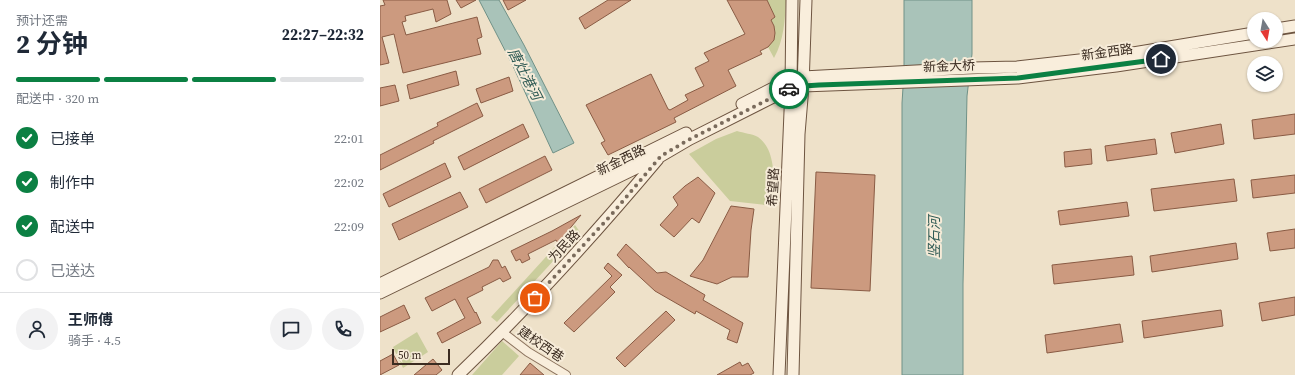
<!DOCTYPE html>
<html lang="zh">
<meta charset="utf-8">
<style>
body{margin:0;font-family:"Source Serif 4","Noto Sans SC",serif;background:#f2f2f3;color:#1f2937;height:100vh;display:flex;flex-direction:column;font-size:15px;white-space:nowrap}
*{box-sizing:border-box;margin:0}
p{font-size:13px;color:#747a83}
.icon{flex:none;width:22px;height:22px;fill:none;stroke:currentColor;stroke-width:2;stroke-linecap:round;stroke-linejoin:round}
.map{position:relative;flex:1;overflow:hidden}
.panel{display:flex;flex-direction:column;background:#fff;width:380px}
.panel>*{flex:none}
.needle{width:26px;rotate:169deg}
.controls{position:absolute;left:867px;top:12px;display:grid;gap:8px}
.controls a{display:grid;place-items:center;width:36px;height:36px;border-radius:50%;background:#fff;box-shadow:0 1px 3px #0004;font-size:20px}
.scale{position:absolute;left:12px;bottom:10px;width:58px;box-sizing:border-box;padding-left:4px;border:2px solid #3b2c21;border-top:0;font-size:11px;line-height:14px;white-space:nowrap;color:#3b2c21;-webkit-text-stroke:3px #f6ebd8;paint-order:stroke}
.pin{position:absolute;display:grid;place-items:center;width:34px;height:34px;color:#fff;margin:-17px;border:2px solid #fff;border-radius:50%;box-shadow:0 1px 4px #0007}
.courier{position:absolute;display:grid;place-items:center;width:40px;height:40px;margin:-20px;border:3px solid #0b8043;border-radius:50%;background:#fff;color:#222;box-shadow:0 1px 5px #0007}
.headline em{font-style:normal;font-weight:700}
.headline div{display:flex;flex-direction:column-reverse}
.headline{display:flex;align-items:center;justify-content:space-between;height:68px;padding:0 16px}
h1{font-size:26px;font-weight:700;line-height:30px}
.bar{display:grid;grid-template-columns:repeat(4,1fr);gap:6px 4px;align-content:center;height:48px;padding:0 16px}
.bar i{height:5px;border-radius:3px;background:#e0e1e3}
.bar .selected{background:#0b8043}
.bar p{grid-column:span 4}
.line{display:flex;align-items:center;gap:10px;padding:0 16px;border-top:1px solid #e0e1e3}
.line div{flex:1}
.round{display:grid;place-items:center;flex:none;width:42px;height:42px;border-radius:21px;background:#f2f2f3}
ol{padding:0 16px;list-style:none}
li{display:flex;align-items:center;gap:12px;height:44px}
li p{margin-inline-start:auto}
li .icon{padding:4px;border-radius:50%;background:#0b8043;color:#fff;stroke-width:4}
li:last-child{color:#747a83}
li i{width:22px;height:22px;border:2px solid #e0e1e3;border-radius:50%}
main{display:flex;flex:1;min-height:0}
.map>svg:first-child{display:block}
.green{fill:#cacd9c}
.water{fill:#a9c3b9;stroke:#709187}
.building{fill:#cc9a7f;stroke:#895b44}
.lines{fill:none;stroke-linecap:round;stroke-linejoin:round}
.street-casing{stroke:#8b725d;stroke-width:10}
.secondary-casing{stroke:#6d5440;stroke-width:13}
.street{stroke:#f9eedc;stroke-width:8}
.secondary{stroke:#f9eedc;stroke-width:11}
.done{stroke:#7a6b5c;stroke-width:4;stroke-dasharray:0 7.2}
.route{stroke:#0b8043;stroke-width:5}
.labels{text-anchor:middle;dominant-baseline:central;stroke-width:4;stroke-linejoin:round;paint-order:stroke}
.street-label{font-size:13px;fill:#3b2c21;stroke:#f6ebd8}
.water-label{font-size:14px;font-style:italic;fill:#305b55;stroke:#f6ebd8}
</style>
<main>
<section class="panel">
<div class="headline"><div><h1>2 分钟</h1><p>预计还需</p></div><em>22:27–22:32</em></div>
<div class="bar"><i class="selected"></i><i class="selected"></i><i class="selected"></i><i></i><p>配送中 · 320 m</p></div>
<ol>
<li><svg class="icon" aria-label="check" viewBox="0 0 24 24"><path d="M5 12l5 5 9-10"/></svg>已接单<p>22:01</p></li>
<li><svg class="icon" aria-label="check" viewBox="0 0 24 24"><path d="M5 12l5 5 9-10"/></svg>制作中<p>22:02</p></li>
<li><svg class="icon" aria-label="check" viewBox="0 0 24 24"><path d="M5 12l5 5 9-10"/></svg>配送中<p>22:09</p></li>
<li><i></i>已送达</li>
</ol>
<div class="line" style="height:72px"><a class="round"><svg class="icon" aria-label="person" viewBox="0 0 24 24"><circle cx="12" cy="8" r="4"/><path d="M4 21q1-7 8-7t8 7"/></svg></a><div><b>王师傅</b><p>骑手 · 4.5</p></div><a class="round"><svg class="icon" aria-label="chat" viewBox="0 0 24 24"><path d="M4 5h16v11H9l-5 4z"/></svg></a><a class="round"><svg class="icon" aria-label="phone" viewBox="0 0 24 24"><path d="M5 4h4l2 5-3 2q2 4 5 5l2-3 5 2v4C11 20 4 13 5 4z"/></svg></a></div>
</section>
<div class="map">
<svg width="915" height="375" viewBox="0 0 915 375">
<rect width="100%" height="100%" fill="#eee1c9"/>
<path class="green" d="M 387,0 L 406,0 C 405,20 404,40 394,58 L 388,47 C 396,38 397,30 391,20 L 395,17 Z
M 357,131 C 363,133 373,134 378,137 C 398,151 393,185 394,206 L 350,201 L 309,154 L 336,139 Z
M 195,225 L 200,232 L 117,322 L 111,317 Z
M 37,332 L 48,352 L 23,368 L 13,347 Z
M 122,341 L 139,356 L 122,375 L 92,375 Z"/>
<path class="water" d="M 99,0 L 119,0 L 144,45 L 194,143 L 173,153 L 132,64 Z
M 524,0 L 592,0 L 592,54 L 587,96 L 583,284 L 583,375 L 522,375 L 522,103 L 524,72 Z"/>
<path class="building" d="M 3,0 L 67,0 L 71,14 L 56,22 L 53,9 L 25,16 L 26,21 L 22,22 L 26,35 L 97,17 L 102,37 L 97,39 L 101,54 L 23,73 L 14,34 L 2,37 L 9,63 L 0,65 L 0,6 L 5,5 Z
M 76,0 L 96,0 L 81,8 Z
M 123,0 L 146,0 L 128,10 Z
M 228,0 L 251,0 L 205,29 L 199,18 Z
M 347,0 L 387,0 L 395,17 L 391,20 L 394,26 L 395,33 L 394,40 L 388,47 L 380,51 L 382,54 L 348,70 L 356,86 L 294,118 L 296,122 L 228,155 L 221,143 L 225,141 L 206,105 L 271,74 L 288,109 L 290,110 L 308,100 L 305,95 L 324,86 L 315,68 L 329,61 L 324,53 L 365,34 Z
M 76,71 L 79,85 L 30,99 L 27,85 Z
M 129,77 L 133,91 L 101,103 L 96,89 Z
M 15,85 L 19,101 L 0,106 L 0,88 Z
M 97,103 L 103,116 L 53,141 L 54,143 L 0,170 L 0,155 L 58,126 L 57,123 Z
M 915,114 L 915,134 L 874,139 L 872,120 Z
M 143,124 L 149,137 L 84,170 L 78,157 Z
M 841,124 L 844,144 L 795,153 L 791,133 Z
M 775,139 L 777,154 L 727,161 L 725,146 Z
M 711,149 L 712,164 L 685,167 L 684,152 Z
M 165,156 L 172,170 L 106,203 L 99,189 Z
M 65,163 L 71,177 L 9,207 L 3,194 Z
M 436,172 L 495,175 L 490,291 L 431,288 Z
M 915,175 L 915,193 L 873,198 L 871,180 Z
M 318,177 L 335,193 L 319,223 L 312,218 L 294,237 L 280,225 L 298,205 L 293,197 L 305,186 Z
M 854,179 L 857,201 L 774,211 L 771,189 Z
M 80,192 L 88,207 L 19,240 L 12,224 Z
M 747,202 L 749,216 L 680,225 L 678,211 Z
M 351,206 L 374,209 L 371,230 L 368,277 L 352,277 L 337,284 L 310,276 L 323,260 Z
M 201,215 L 178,243 L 176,240 L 148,254 L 150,259 L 142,263 L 140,259 L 136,261 L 131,251 L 172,231 Z
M 915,229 L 915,248 L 890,251 L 887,233 Z
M 856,243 L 858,259 L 772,272 L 770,256 Z
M 246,244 L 277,273 L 286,272 L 325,295 L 323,300 L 363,323 L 357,343 L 347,339 L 350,330 L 316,311 L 315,314 L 275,291 L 249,267 L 249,268 L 237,255 Z
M 752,256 L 754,275 L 674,284 L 672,265 Z
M 113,260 L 118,260 L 122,268 L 125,266 L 131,278 L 123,282 L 120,278 L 102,287 L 103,290 L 87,298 L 95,313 L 96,312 L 101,323 L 62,343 L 57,333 L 85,318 L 75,299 L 52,311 L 45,298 L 109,267 Z
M 228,263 L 242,275 L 230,287 L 235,292 L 194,332 L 184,323 L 232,276 L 224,268 Z
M 915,297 L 915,315 L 882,321 L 879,303 Z
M 24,305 L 30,318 L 0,332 L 0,317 Z
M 841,310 L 843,326 L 764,338 L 762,321 Z
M 286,311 L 295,320 L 245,367 L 236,358 Z
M 740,324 L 743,342 L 667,353 L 665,335 Z
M 13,354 L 19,365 L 0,375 L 0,361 Z
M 53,359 L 62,370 L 56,375 L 34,375 Z
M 360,362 L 362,366 L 368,363 L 374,373 L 370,375 L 337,375 Z
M 150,363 L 164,375 L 140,375 Z"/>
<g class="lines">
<g class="street-casing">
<path id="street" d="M 122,332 L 148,352 L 186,375"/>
</g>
<g class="secondary-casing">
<path id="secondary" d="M 896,29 L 915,26
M 362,104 L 411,79 L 423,77 L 592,68 L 637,67 L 735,56 L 874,33
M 0,284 L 306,133
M 0,293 L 281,156 L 310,139 L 411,88 L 423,86 L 638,78 L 736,66 L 915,39
M 78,375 C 149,307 215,234 278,159
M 399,375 L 411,88 L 412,0
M 413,375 L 419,134 L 423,86 L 426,0"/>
</g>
<use href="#street" class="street"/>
<use href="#secondary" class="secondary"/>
</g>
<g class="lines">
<path class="done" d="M 155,298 L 232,214 L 281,156 L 310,139 L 409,89"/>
<path class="route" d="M 409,89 L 424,86 L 439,85 L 638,78 L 781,59"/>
</g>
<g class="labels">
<g class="street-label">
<text transform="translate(727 52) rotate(-8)">新金西路</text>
<text transform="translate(569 66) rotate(-2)">新金大桥</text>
<text transform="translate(241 160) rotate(-26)">新金西路</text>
<text transform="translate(393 187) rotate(-87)">希望路</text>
<text transform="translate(184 246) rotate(-47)">为民路</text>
<text transform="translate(161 344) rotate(34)">建校西巷</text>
</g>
<g class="water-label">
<text transform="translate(145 74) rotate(63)">唐灶港河</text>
<text transform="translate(554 237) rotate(-90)">竖石河</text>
</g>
</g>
</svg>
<div class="controls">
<a><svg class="needle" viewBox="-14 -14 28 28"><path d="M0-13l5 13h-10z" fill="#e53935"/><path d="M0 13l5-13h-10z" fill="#747a83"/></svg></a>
<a><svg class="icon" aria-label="layers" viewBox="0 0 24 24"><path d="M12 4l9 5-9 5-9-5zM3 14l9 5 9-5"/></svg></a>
</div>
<div class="scale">50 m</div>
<div class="pin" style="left:155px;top:298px;background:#ea580c"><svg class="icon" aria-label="bag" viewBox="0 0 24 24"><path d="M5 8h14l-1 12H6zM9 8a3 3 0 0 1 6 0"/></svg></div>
<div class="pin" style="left:781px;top:59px;background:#1f2937"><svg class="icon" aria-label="home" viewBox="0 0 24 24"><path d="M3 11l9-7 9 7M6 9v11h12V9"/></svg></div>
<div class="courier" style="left:409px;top:89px"><svg class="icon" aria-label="car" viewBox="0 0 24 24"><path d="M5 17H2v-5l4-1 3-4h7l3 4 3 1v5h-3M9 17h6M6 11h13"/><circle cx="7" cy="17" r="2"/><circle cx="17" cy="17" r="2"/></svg></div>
</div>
</main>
